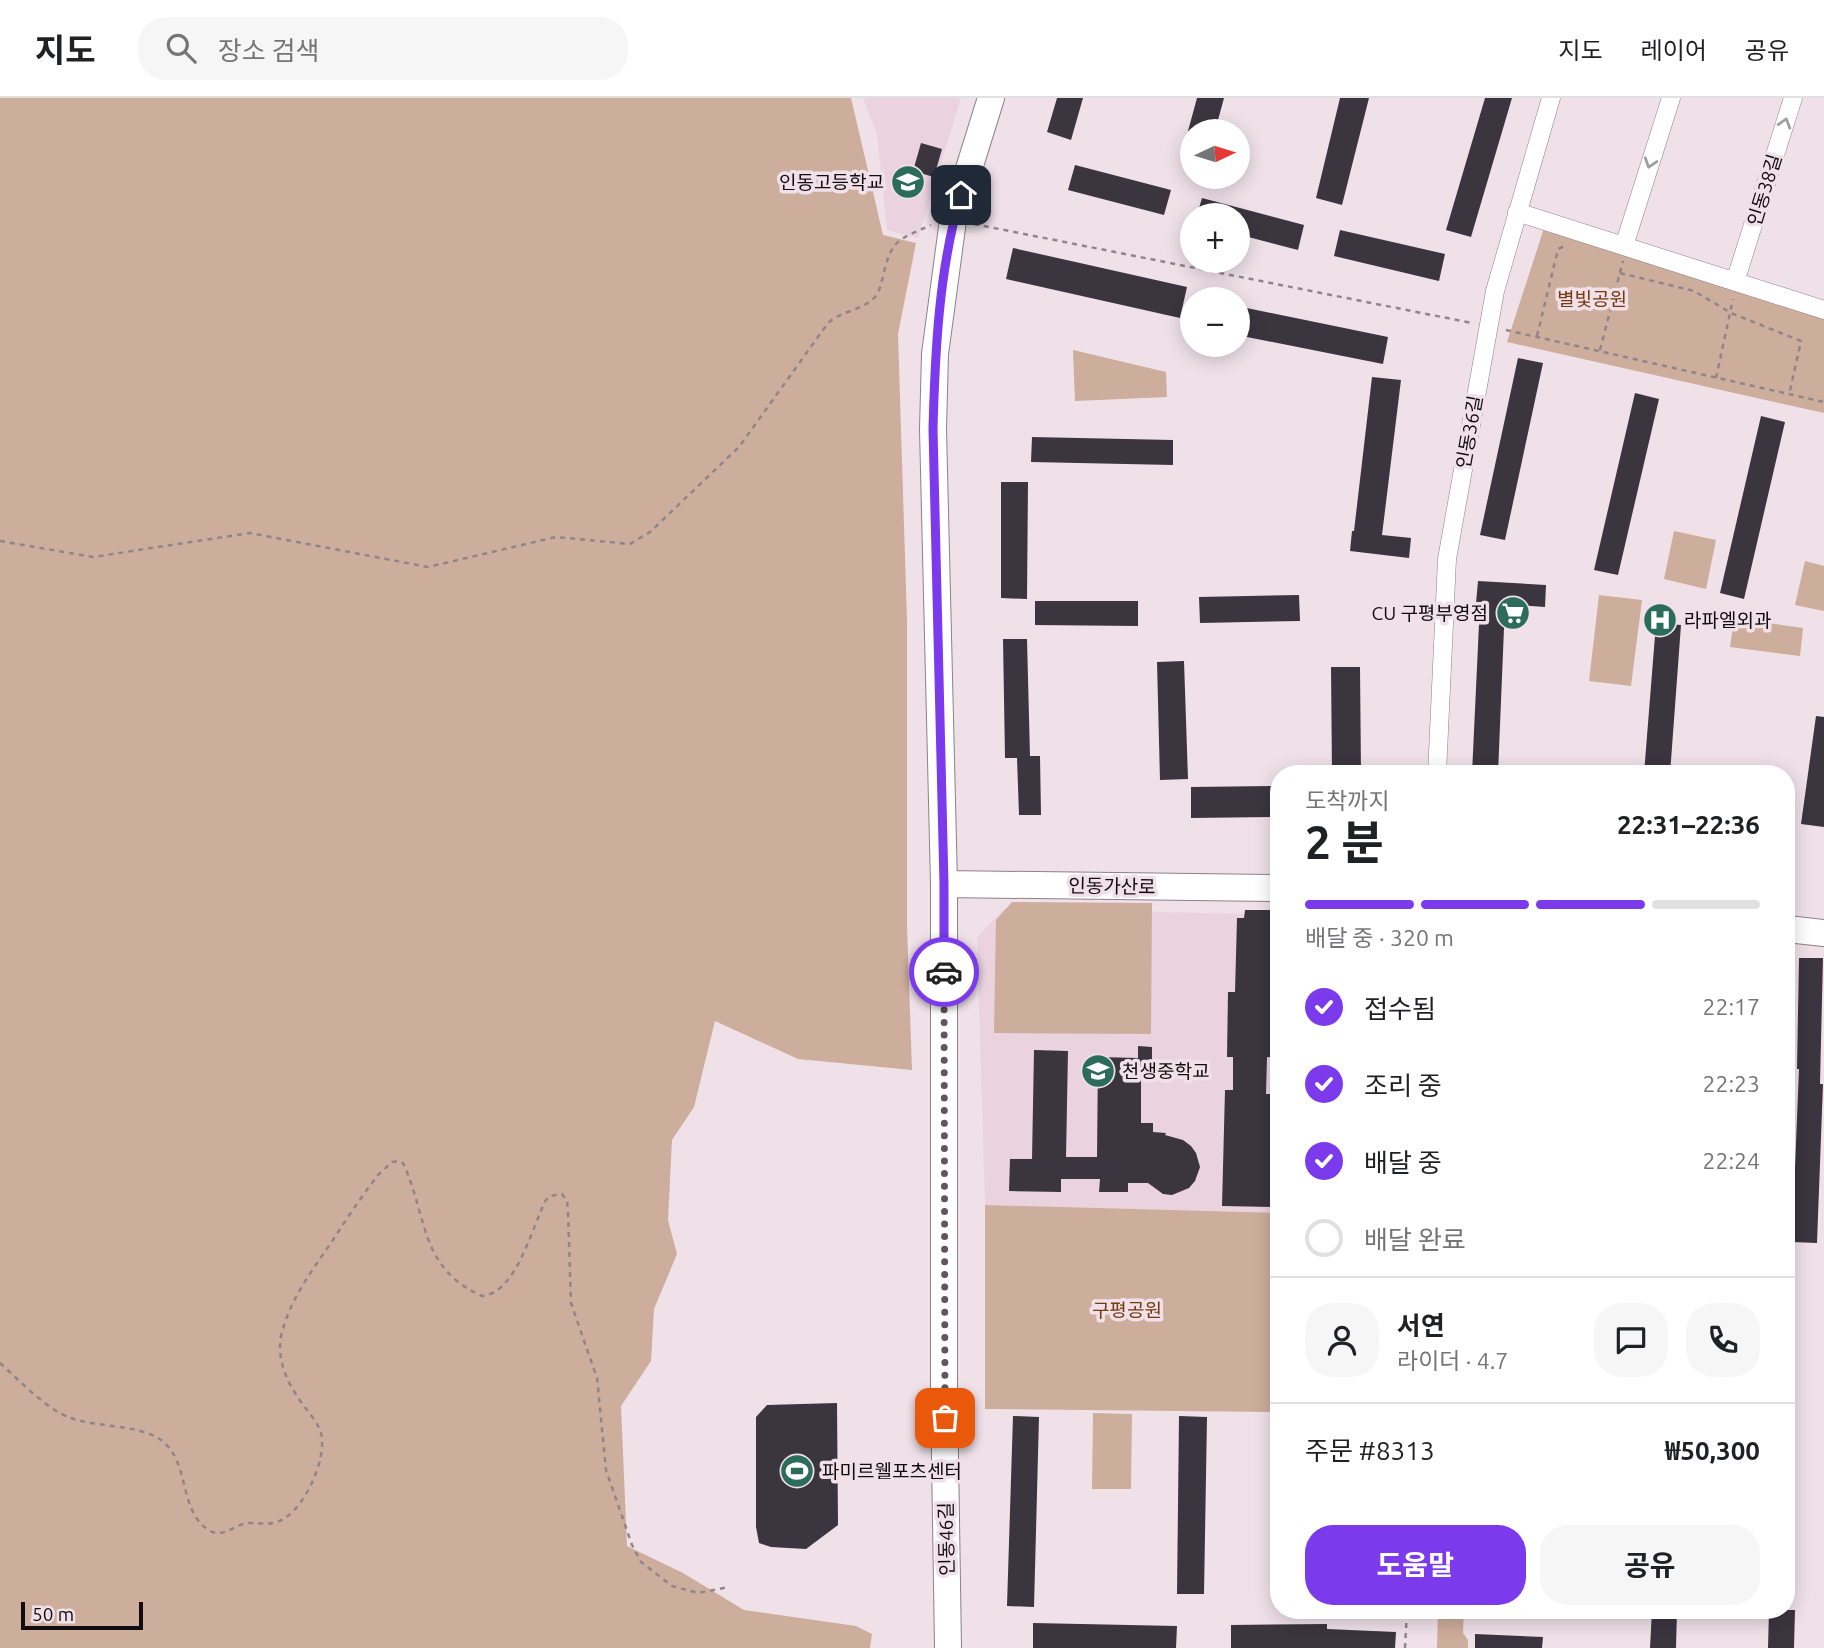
<!DOCTYPE html>
<html lang="ko">
<meta charset="utf-8">
<style>
body{margin:0;font-family:Ubuntu,"Noto Sans KR",sans-serif;background:#f6f6f6;color:#202124;height:100vh;display:flex;flex-direction:column;font-size:26px;white-space:nowrap}
*{box-sizing:border-box;margin:0}
p{font-size:23px;color:#757577}
.icon{flex:none;width:38px;height:38px;fill:none;stroke:currentColor;stroke-width:2;stroke-linecap:round;stroke-linejoin:round}
.map{position:relative;flex:1;overflow:hidden}
.side{position:absolute;left:1270px;top:667px;width:525px;height:854px;display:flex;flex-direction:column;background:#fff;border-radius:28px;box-shadow:0 4px 18px #0003}
.side>*{flex:none}
.needle{width:46px;rotate:86deg}
.fabs{position:absolute;left:1180px;top:21px;display:grid;gap:14px}
.fabs a{display:grid;place-items:center;width:70px;height:70px;border-radius:50%;background:#fff;box-shadow:0 4px 18px #0003;font-size:35px}
.scale{position:absolute;left:21px;bottom:18px;width:122px;box-sizing:border-box;padding-left:7px;border:4px solid #110c0f;border-top:0;font-size:19px;line-height:24px;white-space:nowrap;color:#110c0f;-webkit-text-stroke:5px #f0e1e9;paint-order:stroke}
.pin{position:absolute;display:grid;place-items:center;width:60px;height:60px;color:#fff;margin:-30px;border-radius:14px;box-shadow:0 4px 10px #0006}
.courier{position:absolute;display:grid;place-items:center;width:70px;height:70px;margin:-35px;border:5px solid #7c3aed;border-radius:50%;background:#fff;color:#222;box-shadow:0 2px 9px #0007}
.summary em{font-style:normal;font-weight:700}
.summary div{display:flex;flex-direction:column-reverse}
.summary{display:flex;align-items:center;justify-content:space-between;height:119px;padding:0 35px}
h1{font-size:46px;font-weight:700;line-height:52px}
.bar{display:grid;grid-template-columns:repeat(4,1fr);gap:10px 7px;align-content:center;height:84px;padding:0 35px}
.bar i{height:9px;border-radius:5px;background:#e0e0e0}
.bar .active{background:#7c3aed}
.bar p{grid-column:span 4}
.line{display:flex;align-items:center;gap:18px;padding:0 35px;border-top:2px solid #e0e0e0}
.line div{flex:1}
.round{display:grid;place-items:center;flex:none;width:74px;height:74px;border-radius:28px;background:#f6f6f6}
ol{padding:0 35px;list-style:none}
li{display:flex;align-items:center;gap:21px;height:77px}
li p{margin-inline-start:auto}
li .icon{padding:7px;border-radius:50%;background:#7c3aed;color:#fff;stroke-width:4}
li:last-child{color:#757577}
li i{width:38px;height:38px;border:4px solid #e0e0e0;border-radius:50%}
.primary-button{display:flex;gap:14px;margin-top:auto;padding:14px 35px}
.primary-button a{flex:1;height:80px;border-radius:28px;background:#7c3aed;color:#fff;font-size:28px;font-weight:700;line-height:80px;text-align:center}
.primary-button a+a{background:#f6f6f6;color:#202124}
header{display:flex;align-items:center;gap:42px;box-sizing:border-box;height:98px;padding:0 35px;background:#fff;border-bottom:2px solid #e0e0e0}
header strong{font-size:33px}
nav{display:flex;gap:38px;margin-inline-start:auto;font-size:24px}
.search{width:490px;height:63px;background:#f6f6f6;display:flex;align-items:center;gap:18px;box-sizing:border-box;padding:0 24px;border-radius:28px;color:#757577;font-size:26px}
.map>svg:first-child{display:block}
.built{fill:#ead3df}
.green{fill:#cdad9b}
.building{fill:#3b3540}
.lines{fill:none;stroke-linecap:round;stroke-linejoin:round}
.street-casing{stroke:#8e8088;stroke-width:19}
.secondary-casing{stroke:#8e8088;stroke-width:28}
.path{stroke:#8f858a;stroke-width:2.5;stroke-dasharray:5 5;stroke-linecap:butt}
.street{stroke:#fff;stroke-width:18}
.secondary{stroke:#fff;stroke-width:26}
.oneway{stroke:#a09e9f}
.done{stroke:#5f575b;stroke-width:7;stroke-dasharray:0 12.6}
.route{stroke:#7c3aed;stroke-width:9}
.labels{text-anchor:middle;dominant-baseline:central;stroke-width:7;stroke-linejoin:round;paint-order:stroke}
.poi-label{font-size:19px;fill:#110c0f;stroke:#f0e1e9;text-anchor:start}
.street-label{font-size:19px;fill:#110c0f;stroke:#f0e1e9}
.park-label{font-size:19px;fill:#74390d;stroke:#f0e1e9}
</style>
<header>
<strong>지도</strong>
<div class="search"><svg class="icon" aria-label="search" viewBox="0 0 24 24"><circle cx="10" cy="10" r="6"/><path d="M15 15l6 6"/></svg>장소 검색</div>
<nav><a>지도</a><a>레이어</a><a>공유</a></nav>
</header>
<div class="map">
<svg width="1824" height="1550" viewBox="0 0 1824 1550">
<rect width="100%" height="100%" fill="#f0e1e9"/>
<path class="built" d="M 863,0 L 961,0 L 918,140 L 887,132 L 877,36 Z
M 1005,810 L 1279,817 L 1279,1115 L 985,1107 L 977,839 Z"/>
<path class="green" d="M 0,0 L 851,0 L 883,137 L 916,145 L 898,236 L 907,522 L 907,828 L 912,972 L 798,961 L 715,923 L 694,1009 L 672,1042 L 668,1122 L 677,1156 L 654,1211 L 651,1263 L 621,1308 L 627,1448 L 683,1475 L 744,1512 L 856,1528 L 872,1536 L 870,1550 L 0,1550 Z
M 1546,124 L 1824,205 L 1824,315 L 1507,244 Z
M 1073,252 L 1166,274 L 1167,299 L 1075,303 Z
M 1674,433 L 1716,442 L 1706,491 L 1664,481 Z
M 1805,463 L 1824,468 L 1824,513 L 1795,507 Z
M 1599,497 L 1642,502 L 1631,588 L 1589,583 Z
M 1734,520 L 1803,530 L 1800,558 L 1730,549 Z
M 1012,804 L 1152,805 L 1151,936 L 994,935 L 996,822 Z
M 985,1107 L 1279,1115 L 1279,1314 L 985,1311 Z
M 1093,1315 L 1132,1316 L 1131,1391 L 1092,1391 Z
M 1438,1512 L 1464,1512 L 1463,1535 L 1468,1542 L 1468,1550 L 1437,1550 Z"/>
<path class="building" d="M 1057,0 L 1083,0 L 1071,42 L 1047,34 Z
M 1197,0 L 1224,0 L 1215,33 L 1188,33 Z
M 1340,0 L 1369,0 L 1342,107 L 1316,100 Z
M 1485,0 L 1512,0 L 1471,139 L 1446,132 Z
M 921,45 L 942,51 L 934,79 L 913,73 Z
M 1075,67 L 1171,92 L 1164,117 L 1068,92 Z
M 1202,100 L 1304,127 L 1298,152 L 1237,136 L 1237,117 L 1197,117 Z
M 1340,132 L 1445,156 L 1439,183 L 1334,158 Z
M 1013,150 L 1187,189 L 1180,220 L 1006,181 Z
M 1237,208 L 1388,239 L 1383,266 L 1237,237 Z
M 1518,260 L 1543,265 L 1505,442 L 1480,437 Z
M 1372,279 L 1401,282 L 1382,437 L 1411,440 L 1409,460 L 1350,453 L 1352,433 L 1354,433 Z
M 1635,295 L 1659,301 L 1618,477 L 1594,472 Z
M 1761,318 L 1785,324 L 1744,501 L 1720,495 Z
M 1032,339 L 1173,342 L 1173,367 L 1031,364 Z
M 1001,384 L 1028,384 L 1027,501 L 1001,500 Z
M 1478,483 L 1546,487 L 1545,509 L 1505,506 L 1498,676 L 1472,676 L 1480,505 L 1476,505 Z
M 1299,497 L 1300,523 L 1200,525 L 1199,499 Z
M 1035,503 L 1138,503 L 1138,528 L 1035,527 Z
M 1656,525 L 1681,527 L 1670,676 L 1644,676 Z
M 1003,541 L 1027,541 L 1030,658 L 1040,658 L 1041,717 L 1019,717 L 1017,660 L 1005,660 Z
M 1184,563 L 1188,681 L 1160,682 L 1157,564 Z
M 1331,569 L 1360,569 L 1361,676 L 1332,676 Z
M 1816,618 L 1824,619 L 1824,729 L 1801,726 Z
M 1279,688 L 1279,719 L 1191,720 L 1191,689 Z
M 1245,812 L 1276,812 L 1276,819 L 1279,819 L 1279,960 L 1267,959 L 1266,996 L 1279,996 L 1279,1109 L 1222,1108 L 1225,992 L 1233,992 L 1233,959 L 1227,959 L 1228,894 L 1235,894 L 1237,820 L 1244,820 Z
M 1799,860 L 1823,860 L 1820,986 L 1823,986 L 1817,1145 L 1792,1144 L 1799,971 L 1797,971 Z
M 1138,948 L 1152,949 L 1152,976 L 1141,976 L 1141,1025 L 1153,1025 L 1153,1034 L 1166,1035 L 1165,1037 L 1183,1042 L 1191,1048 L 1196,1055 L 1200,1069 L 1195,1083 L 1189,1090 L 1172,1097 L 1163,1096 L 1148,1085 L 1128,1085 L 1128,1094 L 1099,1094 L 1100,1081 L 1061,1081 L 1061,1094 L 1009,1093 L 1010,1061 L 1032,1061 L 1034,952 L 1068,953 L 1066,1059 L 1097,1059 L 1098,959 L 1138,960 Z
M 837,1305 L 838,1427 L 806,1451 L 771,1449 L 759,1445 L 756,1429 L 756,1319 L 767,1307 Z
M 1013,1318 L 1039,1319 L 1034,1509 L 1007,1508 Z
M 1179,1318 L 1207,1319 L 1204,1496 L 1177,1496 Z
M 1652,1512 L 1677,1512 L 1676,1550 L 1650,1550 Z
M 1769,1512 L 1795,1512 L 1794,1550 L 1768,1550 Z
M 1033,1525 L 1177,1528 L 1176,1550 L 1033,1550 Z
M 1327,1526 L 1327,1531 L 1396,1534 L 1395,1550 L 1231,1550 L 1231,1527 Z
M 1475,1536 L 1543,1539 L 1542,1550 L 1475,1550 Z"/>
<g class="lines">
<g class="street-casing">
<path id="street" d="M 1517,114 L 1824,212
M 1624,148 L 1671,0
M 1735,184 L 1793,0
M 1437,676 L 1447,461 L 1495,193 L 1551,0"/>
</g>
<g class="secondary-casing">
<path id="secondary" d="M 944,786 L 1279,790
M 1787,831 L 1824,835
M 948,1550 L 944,1294 L 944,786 L 933,331 L 935,256 L 953,122 L 991,0"/>
</g>
<path class="path" d="M 974,126 L 1472,225
M 1620,175 L 1694,193 L 1731,215 L 1801,243 L 1789,297
M 1506,232 L 1824,304
M 1537,238 L 1558,151 L 1566,147
M 1600,252 L 1623,163
M 1716,280 L 1733,201
M 0,443 L 93,459 L 250,435 L 428,469 L 556,439 L 630,446 L 650,434 L 739,349 L 828,225 C 841,213 863,212 875,199 C 880,193 881,185 883,179 C 891,141 898,142 931,127
M 0,1265 C 19,1282 47,1312 71,1320 C 95,1329 138,1327 158,1340 C 191,1360 177,1409 207,1431 C 223,1443 234,1425 250,1425 C 259,1425 268,1427 277,1424 C 303,1416 328,1360 321,1335 C 318,1325 310,1316 304,1308 C 288,1287 275,1261 282,1234 C 291,1200 313,1171 333,1142 C 347,1120 362,1098 378,1077 L 392,1064 L 399,1063 L 403,1065 C 428,1119 419,1170 482,1198 C 517,1195 532,1128 546,1102 L 550,1098 L 562,1096 L 567,1103 L 568,1113 L 571,1205 L 597,1280 L 606,1372 L 632,1447 L 641,1464 L 672,1488 L 698,1495 L 729,1489
M 1405,1550 L 1407,1512"/>
<use href="#street" class="street"/>
<use href="#secondary" class="secondary"/>
</g>
<defs><path id="oneway-chevron" d="M-2-3.5L2.5 0L-2 3.5" fill="none" stroke-width="1.6" stroke-linecap="round" stroke-linejoin="round" transform="scale(1.75)"/></defs>
<g class="oneway">
<use href="#oneway-chevron" transform="translate(1785 25) rotate(-73)"/>
<use href="#oneway-chevron" transform="translate(1650 65) rotate(108)"/>
</g>
<g class="lines">
<path class="done" d="M 944,874 L 945,1320"/>
<path class="route" d="M 944,874 L 944,786 L 933,331 C 935,255 939,169 961,97"/>
</g>
<defs>
<g id="school-disc" transform="scale(1.75)"><circle r="9.5" fill="#2c6c5a" stroke="#f0e1e9"/><path d="M0-5L7-2L0 1L-7-2ZM-4 1L0 2.5L4 1V4Q0 6-4 4Z" fill="#fff"/></g>
<g id="supermarket-disc" transform="scale(1.75)"><circle r="9.5" fill="#2c6c5a" stroke="#f0e1e9"/><path d="M-6-5.5h2.5l.6 2H6L4.5 2H-2.5L-4.4-4H-6ZM-1.5 3.2a1.3 1.3 0 1 0 .1 0ZM3 3.2a1.3 1.3 0 1 0 .1 0Z" fill="#fff"/></g>
<g id="hospital-disc" transform="scale(1.75)"><circle r="9.5" fill="#2c6c5a" stroke="#f0e1e9"/><path d="M-5-5h3v3.5h4V-5h3V5h-3V1.5h-4V5h-3Z" fill="#fff"/></g>
<g id="stadium-disc" transform="scale(1.75)"><circle r="9.5" fill="#2c6c5a" stroke="#f0e1e9"/><path d="M0-5a6.5 5 0 1 0 0 10a6.5 5 0 1 0 0-10ZM-3.5-1.8h7v3.6h-7Z" fill="#fff"/></g>
</defs>
<g fill-rule="evenodd">
<use href="#school-disc" x="908" y="84"/>
<use href="#supermarket-disc" x="1513" y="515"/>
<use href="#hospital-disc" x="1660" y="522"/>
<use href="#school-disc" x="1098" y="973"/>
<use href="#stadium-disc" x="797" y="1373"/>
</g>
<g class="labels">
<g class="poi-label">
<text x="884" y="84" text-anchor="end">인동고등학교</text>
<text x="1488" y="515" text-anchor="end">CU 구평부영점</text>
<text x="1684" y="522">라파엘외과</text>
<text x="1122" y="973">천생중학교</text>
<text x="822" y="1373">파미르웰포츠센터</text>
</g>
<g class="street-label">
<text transform="translate(1764 92) rotate(-73)">인동38길</text>
<text transform="translate(1469 334) rotate(-80)">인동36길</text>
<text transform="translate(1112 788) rotate(1)">인동가산로</text>
<text transform="translate(946 1441) rotate(-91)">인동46길</text>
</g>
<g class="park-label">
<text x="1592" y="201">별빛공원</text>
<text x="1127" y="1212">구평공원</text>
</g>
</g>
</svg>
<div class="fabs">
<a><svg class="needle" viewBox="-14 -14 28 28"><path d="M0-13l5 13h-10z" fill="#e53935"/><path d="M0 13l5-13h-10z" fill="#757577"/></svg></a>
<a>+</a>
<a>−</a>
</div>
<div class="scale">50 m</div>
<div class="pin" style="left:945px;top:1320px;background:#ea580c"><svg class="icon" aria-label="bag" viewBox="0 0 24 24"><path d="M5 8h14l-1 12H6zM9 8a3 3 0 0 1 6 0"/></svg></div>
<div class="pin" style="left:961px;top:97px;background:#1f2937"><svg class="icon" aria-label="home" viewBox="0 0 24 24"><path d="M3 11l9-7 9 7M6 9v11h12V9"/></svg></div>
<div class="courier" style="left:944px;top:874px"><svg class="icon" aria-label="car" viewBox="0 0 24 24"><path d="M5 17H2v-5l4-1 3-4h7l3 4 3 1v5h-3M9 17h6M6 11h13"/><circle cx="7" cy="17" r="2"/><circle cx="17" cy="17" r="2"/></svg></div>
<section class="side">
<div class="summary"><div><h1>2 분</h1><p>도착까지</p></div><em>22:31–22:36</em></div>
<div class="bar"><i class="active"></i><i class="active"></i><i class="active"></i><i></i><p>배달 중 · 320 m</p></div>
<ol>
<li><svg class="icon" aria-label="check" viewBox="0 0 24 24"><path d="M5 12l5 5 9-10"/></svg>접수됨<p>22:17</p></li>
<li><svg class="icon" aria-label="check" viewBox="0 0 24 24"><path d="M5 12l5 5 9-10"/></svg>조리 중<p>22:23</p></li>
<li><svg class="icon" aria-label="check" viewBox="0 0 24 24"><path d="M5 12l5 5 9-10"/></svg>배달 중<p>22:24</p></li>
<li><i></i>배달 완료</li>
</ol>
<div class="line" style="height:126px"><a class="round"><svg class="icon" aria-label="person" viewBox="0 0 24 24"><circle cx="12" cy="8" r="4"/><path d="M4 21q1-7 8-7t8 7"/></svg></a><div><b>서연</b><p>라이더 · 4.7</p></div><a class="round"><svg class="icon" aria-label="chat" viewBox="0 0 24 24"><path d="M4 5h16v11H9l-5 4z"/></svg></a><a class="round"><svg class="icon" aria-label="phone" viewBox="0 0 24 24"><path d="M5 4h4l2 5-3 2q2 4 5 5l2-3 5 2v4C11 20 4 13 5 4z"/></svg></a></div>
<div class="line" style="height:91px"><div>주문 #8313</div><b>₩50,300</b></div>
<div class="primary-button"><a>도움말</a><a>공유</a></div>
</section>
</div>
